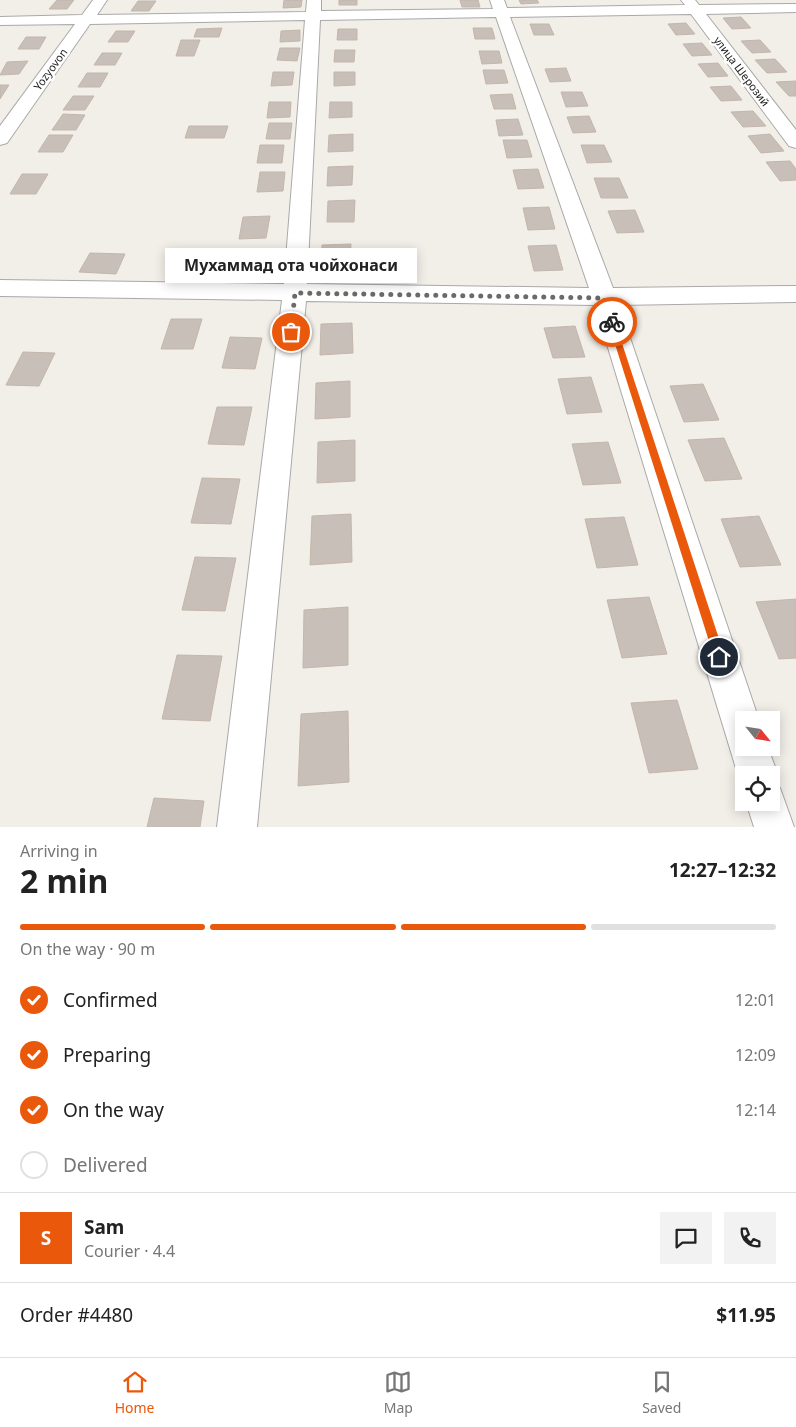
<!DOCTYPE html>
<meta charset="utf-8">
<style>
body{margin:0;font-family:"Noto Sans",sans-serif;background:#f2f2f2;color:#222;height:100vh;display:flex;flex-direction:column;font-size:19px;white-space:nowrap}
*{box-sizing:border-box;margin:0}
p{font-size:16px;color:#767676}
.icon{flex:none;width:28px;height:28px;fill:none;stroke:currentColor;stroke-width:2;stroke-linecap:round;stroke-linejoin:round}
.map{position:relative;height:827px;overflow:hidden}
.drawer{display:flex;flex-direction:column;background:#fff;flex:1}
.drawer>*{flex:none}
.needle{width:32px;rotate:120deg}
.controls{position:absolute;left:735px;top:711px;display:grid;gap:10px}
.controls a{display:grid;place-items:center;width:45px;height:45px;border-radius:0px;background:#fff;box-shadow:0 2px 12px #0003;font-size:25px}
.pin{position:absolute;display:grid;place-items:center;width:42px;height:42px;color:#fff;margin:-21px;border:2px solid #fff;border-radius:50%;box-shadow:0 1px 5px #0007}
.courier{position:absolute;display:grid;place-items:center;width:50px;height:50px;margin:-25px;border:4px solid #ea580c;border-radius:50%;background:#fff;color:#222;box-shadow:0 1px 6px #0007}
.bubble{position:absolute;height:35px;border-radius:0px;background:#fff;box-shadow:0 2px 12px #0003;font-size:16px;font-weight:700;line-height:35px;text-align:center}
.headline em{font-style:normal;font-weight:700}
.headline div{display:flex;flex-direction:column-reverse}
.headline{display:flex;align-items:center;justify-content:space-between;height:85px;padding:0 20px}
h1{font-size:32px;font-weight:700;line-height:38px}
.bar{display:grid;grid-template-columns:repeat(4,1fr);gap:8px 5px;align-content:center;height:60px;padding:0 20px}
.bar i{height:6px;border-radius:4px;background:#e0e0e0}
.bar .active{background:#ea580c}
.bar p{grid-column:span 4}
.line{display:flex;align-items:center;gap:12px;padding:0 20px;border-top:1px solid #e0e0e0}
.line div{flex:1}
.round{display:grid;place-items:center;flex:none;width:52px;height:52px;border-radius:0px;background:#f2f2f2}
ol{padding:0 20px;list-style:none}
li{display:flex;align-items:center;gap:15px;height:55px}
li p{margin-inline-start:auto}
li .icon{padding:5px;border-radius:50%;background:#ea580c;color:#fff;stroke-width:4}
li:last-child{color:#767676}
li i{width:28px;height:28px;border:2px solid #e0e0e0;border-radius:50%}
.tab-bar{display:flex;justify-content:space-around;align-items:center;height:70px;border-top:1px solid #e0e0e0;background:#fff;font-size:14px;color:#767676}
.tab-bar a{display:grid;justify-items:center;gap:2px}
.tab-bar .active{color:#ea580c}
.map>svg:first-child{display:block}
.building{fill:#c7bfb8;stroke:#c4b6ab}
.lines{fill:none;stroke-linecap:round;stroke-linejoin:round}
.street-casing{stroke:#a9a9a9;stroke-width:2}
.street{fill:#fff;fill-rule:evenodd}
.route{fill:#ea580c}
.done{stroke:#6b6a68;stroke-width:5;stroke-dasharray:0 9}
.labels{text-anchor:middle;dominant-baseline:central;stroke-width:5;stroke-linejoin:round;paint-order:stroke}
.far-street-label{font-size:11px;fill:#222;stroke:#fff}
</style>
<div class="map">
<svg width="796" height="827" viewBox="0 0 796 827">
<rect width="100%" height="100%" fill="#f2efe9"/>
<path class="building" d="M 57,0 L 74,0 L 67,9 L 49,9 Z
M 284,0 L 302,0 L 301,7 L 283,8 Z
M 339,0 L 357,0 L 357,5 L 339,5 Z
M 460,0 L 478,0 L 480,7 L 462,7 Z
M 519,0 L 537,0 L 539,3 L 521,4 Z
M 138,1 L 156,1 L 149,11 L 131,11 Z
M 741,17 L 751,28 L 732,29 L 723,18 Z
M 686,23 L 695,34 L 676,35 L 668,24 Z
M 530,24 L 549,24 L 554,35 L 534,35 Z
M 222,28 L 219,37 L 194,37 L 197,29 Z
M 473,28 L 492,28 L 495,39 L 475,39 Z
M 338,29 L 357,29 L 357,40 L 337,40 Z
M 300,30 L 300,41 L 280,42 L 281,31 Z
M 116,31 L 135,31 L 128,42 L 108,42 Z
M 26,37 L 46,37 L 39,49 L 18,49 Z
M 181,40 L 200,40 L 194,56 L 176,56 Z
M 760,40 L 771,52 L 752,53 L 741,41 Z
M 702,43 L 712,55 L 692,56 L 683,44 Z
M 280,48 L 300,48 L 297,61 L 277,60 Z
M 335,50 L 355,50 L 354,62 L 334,62 Z
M 479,51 L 499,51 L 502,63 L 482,64 Z
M 102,53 L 122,53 L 115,65 L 94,65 Z
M 775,59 L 787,72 L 767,73 L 755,60 Z
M 28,61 L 19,74 L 0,75 L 7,62 Z
M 718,63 L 728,76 L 708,77 L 698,64 Z
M 566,68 L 571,81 L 550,82 L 545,69 Z
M 483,70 L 504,70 L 508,83 L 486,84 Z
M 273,72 L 294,72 L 292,85 L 271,86 Z
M 334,72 L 355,72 L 355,85 L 334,86 Z
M 87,73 L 108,73 L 100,87 L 78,87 Z
M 796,81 L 796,96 L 789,96 L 776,82 Z
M 0,85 L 9,85 L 0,99 Z
M 731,86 L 742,100 L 721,101 L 710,87 Z
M 561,92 L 582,92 L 588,106 L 566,107 Z
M 512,94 L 516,109 L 494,109 L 490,95 Z
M 73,96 L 94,96 L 85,110 L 63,110 Z
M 269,102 L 291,102 L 290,117 L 267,118 Z
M 330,102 L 352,102 L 352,117 L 329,118 Z
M 753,111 L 766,126 L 743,127 L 731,112 Z
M 63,114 L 85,115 L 76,130 L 52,130 Z
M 589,116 L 596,132 L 573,133 L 567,117 Z
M 518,119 L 523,135 L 499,136 L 496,120 Z
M 269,123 L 292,123 L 290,139 L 266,139 Z
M 189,126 L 228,126 L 224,138 L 185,138 Z
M 353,134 L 353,151 L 328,152 L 329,135 Z
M 770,134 L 784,151 L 761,153 L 748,136 Z
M 49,135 L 73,135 L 63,152 L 38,152 Z
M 503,140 L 527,140 L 532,157 L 507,158 Z
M 260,145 L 284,145 L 282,163 L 257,163 Z
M 581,145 L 604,145 L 612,162 L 587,163 Z
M 790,161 L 796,169 L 796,180 L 780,181 L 766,162 Z
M 353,166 L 352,185 L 327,186 L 328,167 Z
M 538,169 L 544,188 L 518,189 L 513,170 Z
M 260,172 L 285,172 L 283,191 L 257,192 Z
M 22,174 L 48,174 L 36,194 L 10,194 Z
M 594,178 L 619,178 L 628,198 L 601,198 Z
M 355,200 L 354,222 L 327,222 L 328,201 Z
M 549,207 L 555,229 L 528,230 L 523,208 Z
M 635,210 L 644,232 L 617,233 L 608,211 Z
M 270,216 L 266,238 L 239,239 L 243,217 Z
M 351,244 L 350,269 L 321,269 L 322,245 Z
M 556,245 L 563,270 L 534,271 L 528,246 Z
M 264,250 L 261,275 L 231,275 L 236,251 Z
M 90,253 L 125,254 L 116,274 L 79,272 Z
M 171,319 L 202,319 L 193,349 L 161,349 Z
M 352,323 L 353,353 L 320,355 L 321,324 Z
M 575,326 L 585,357 L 553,358 L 544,328 Z
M 230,337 L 262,338 L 255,369 L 222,368 Z
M 23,352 L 55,353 L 39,386 L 6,385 Z
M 591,377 L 602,412 L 567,414 L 558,379 Z
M 350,381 L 350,417 L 315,419 L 316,383 Z
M 703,384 L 719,420 L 684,422 L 670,386 Z
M 217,407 L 252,407 L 244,445 L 208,444 Z
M 724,438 L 742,479 L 705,481 L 688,440 Z
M 355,440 L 355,481 L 317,483 L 318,442 Z
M 608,442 L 621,483 L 583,485 L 572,444 Z
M 202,478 L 240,479 L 231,524 L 191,523 Z
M 351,514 L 352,562 L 310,565 L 312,516 Z
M 759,516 L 781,565 L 740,567 L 721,519 Z
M 624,517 L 638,565 L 597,568 L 585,519 Z
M 195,557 L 236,558 L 225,611 L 182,610 Z
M 649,597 L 667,654 L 622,658 L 607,600 Z
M 796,599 L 796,658 L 779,659 L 756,602 Z
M 348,607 L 348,665 L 303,668 L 304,610 Z
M 177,655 L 222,656 L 210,721 L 162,719 Z
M 677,700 L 698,769 L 649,773 L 631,703 Z
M 348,711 L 349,782 L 298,786 L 301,714 Z
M 154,798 L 204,801 L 200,827 L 147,827 Z"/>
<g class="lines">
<g class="street-casing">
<path id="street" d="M 93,0 L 107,0 L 97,15 L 306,12 L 307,0 L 321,0 L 321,11 L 493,9 L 490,0 L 504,0 L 507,8 L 685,5 L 681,0 L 695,0 L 699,5 L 796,4 L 796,12 L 706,14 L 796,130 L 796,148 L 789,146 L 691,14 L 510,17 L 613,288 L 796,286 L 796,302 L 619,305 L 759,720 L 744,720 L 744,748 L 768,748 L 778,775 L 773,785 L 780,788 L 794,827 L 754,827 L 746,802 L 771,802 L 771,775 L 744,775 L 744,788 L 738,775 L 595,305 L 306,301 L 257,827 L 217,827 L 282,300 L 0,296 L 0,280 L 284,284 L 305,20 L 90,24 L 7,143 L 0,145 L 0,126 L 75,24 L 0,25 L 0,17 L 82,15 ZM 496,17 L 589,288 L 307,284 L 320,20 Z"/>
</g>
<use href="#street" class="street"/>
</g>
<path class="route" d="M 609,320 L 615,322 L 725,657 L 723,660 L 719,662 L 716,660 L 714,657 L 608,322 Z"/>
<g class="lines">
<path class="done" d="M 291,332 L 295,293 L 604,298 L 612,322"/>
</g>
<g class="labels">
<g class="far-street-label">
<text transform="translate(50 69) rotate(-54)">Yozyovon</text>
<text transform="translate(742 71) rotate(53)">улица Шерозий</text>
</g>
</g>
</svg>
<div class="controls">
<a><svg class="needle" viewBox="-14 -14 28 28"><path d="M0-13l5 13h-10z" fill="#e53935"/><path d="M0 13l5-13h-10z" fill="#767676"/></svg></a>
<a><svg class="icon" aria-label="locate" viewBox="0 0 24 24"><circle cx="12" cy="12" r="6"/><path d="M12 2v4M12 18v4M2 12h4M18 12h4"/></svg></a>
</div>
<div class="pin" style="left:291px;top:332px;background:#ea580c"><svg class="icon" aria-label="bag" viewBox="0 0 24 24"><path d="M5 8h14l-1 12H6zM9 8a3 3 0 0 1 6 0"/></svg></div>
<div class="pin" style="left:719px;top:657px;background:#1f2937"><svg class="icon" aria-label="home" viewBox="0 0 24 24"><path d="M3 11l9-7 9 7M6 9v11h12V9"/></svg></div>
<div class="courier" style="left:612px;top:322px"><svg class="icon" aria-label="bike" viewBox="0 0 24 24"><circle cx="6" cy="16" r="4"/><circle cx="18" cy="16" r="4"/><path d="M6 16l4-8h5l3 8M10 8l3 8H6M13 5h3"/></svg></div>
<div class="bubble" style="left:165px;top:248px;width:252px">Мухаммад ота чойхонаси</div>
</div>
<section class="drawer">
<div class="headline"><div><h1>2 min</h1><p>Arriving in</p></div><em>12:27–12:32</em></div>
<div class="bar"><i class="active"></i><i class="active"></i><i class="active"></i><i></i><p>On the way · 90 m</p></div>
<ol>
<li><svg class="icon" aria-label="check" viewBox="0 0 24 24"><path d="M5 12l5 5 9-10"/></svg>Confirmed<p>12:01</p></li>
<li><svg class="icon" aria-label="check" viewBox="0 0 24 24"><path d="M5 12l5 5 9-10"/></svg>Preparing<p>12:09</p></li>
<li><svg class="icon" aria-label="check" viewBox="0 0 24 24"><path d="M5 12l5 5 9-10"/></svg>On the way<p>12:14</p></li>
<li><i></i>Delivered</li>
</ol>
<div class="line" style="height:90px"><b class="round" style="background:#ea580c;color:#fff">S</b><div><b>Sam</b><p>Courier · 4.4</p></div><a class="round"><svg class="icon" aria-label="chat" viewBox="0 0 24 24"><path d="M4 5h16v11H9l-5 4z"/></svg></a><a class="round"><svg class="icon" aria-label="phone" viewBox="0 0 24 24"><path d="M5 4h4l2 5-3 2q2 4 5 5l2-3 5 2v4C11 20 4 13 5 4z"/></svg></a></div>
<div class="line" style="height:65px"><div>Order #4480</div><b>$11.95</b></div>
</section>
<nav class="tab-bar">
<a class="active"><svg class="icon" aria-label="home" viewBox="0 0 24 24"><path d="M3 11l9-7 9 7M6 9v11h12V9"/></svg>Home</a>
<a><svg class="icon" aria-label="map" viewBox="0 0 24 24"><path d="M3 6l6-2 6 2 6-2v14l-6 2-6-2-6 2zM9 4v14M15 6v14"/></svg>Map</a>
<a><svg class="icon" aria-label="saved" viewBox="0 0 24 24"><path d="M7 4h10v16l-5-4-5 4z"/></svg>Saved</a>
</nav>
